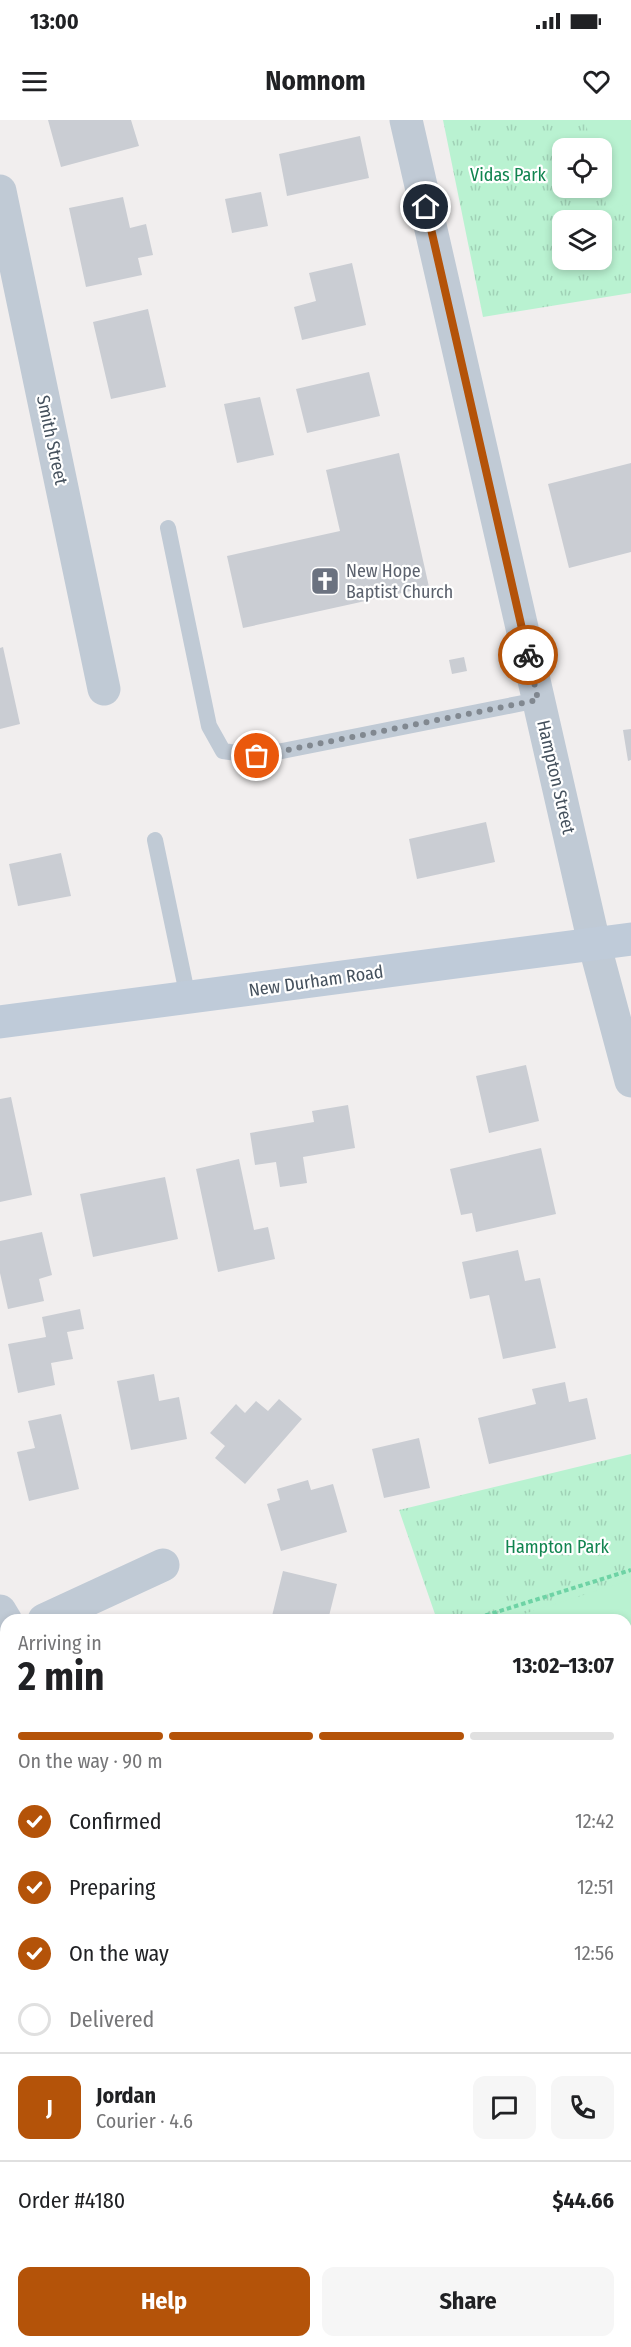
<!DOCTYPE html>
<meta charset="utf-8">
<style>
body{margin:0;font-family:"Fira Sans Condensed",sans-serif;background:#f6f6f6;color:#202124;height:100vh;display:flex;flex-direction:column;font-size:22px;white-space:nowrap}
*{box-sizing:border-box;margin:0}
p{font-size:20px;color:#757577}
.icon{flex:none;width:33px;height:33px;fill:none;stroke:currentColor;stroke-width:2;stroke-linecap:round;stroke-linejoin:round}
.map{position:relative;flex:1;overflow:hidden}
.panel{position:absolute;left:0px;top:1494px;width:632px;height:734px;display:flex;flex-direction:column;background:#fff;border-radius:18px 18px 0 0;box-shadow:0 3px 9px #0003}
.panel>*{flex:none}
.tools{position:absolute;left:552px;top:18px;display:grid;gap:12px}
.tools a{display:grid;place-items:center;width:60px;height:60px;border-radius:12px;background:#fff;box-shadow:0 3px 9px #0003;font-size:30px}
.pin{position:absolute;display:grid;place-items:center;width:51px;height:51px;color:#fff;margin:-26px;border:3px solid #fff;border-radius:50%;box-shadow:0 2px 6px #0007}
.courier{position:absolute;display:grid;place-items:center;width:60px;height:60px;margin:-30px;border:4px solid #b45309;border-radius:50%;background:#fff;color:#222;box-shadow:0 2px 8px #0007}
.summary em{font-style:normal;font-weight:700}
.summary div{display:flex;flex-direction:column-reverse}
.summary{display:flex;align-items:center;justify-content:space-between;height:102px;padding:0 18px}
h1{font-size:39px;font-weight:700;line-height:45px}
.bar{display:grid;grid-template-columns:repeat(4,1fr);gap:9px 6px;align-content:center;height:72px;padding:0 18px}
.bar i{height:8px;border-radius:4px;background:#e0e0e0}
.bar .active{background:#b45309}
.bar p{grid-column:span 4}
.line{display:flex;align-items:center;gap:15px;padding:0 18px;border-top:2px solid #e0e0e0}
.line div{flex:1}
.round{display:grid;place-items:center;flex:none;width:63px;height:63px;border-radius:12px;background:#f6f6f6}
ol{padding:0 18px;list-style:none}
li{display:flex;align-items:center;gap:18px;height:66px}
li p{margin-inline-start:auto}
li .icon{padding:6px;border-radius:50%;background:#b45309;color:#fff;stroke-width:4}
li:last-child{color:#757577}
li i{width:33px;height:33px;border:3px solid #e0e0e0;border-radius:50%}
.button{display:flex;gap:12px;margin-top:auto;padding:12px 18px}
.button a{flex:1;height:69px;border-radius:12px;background:#b45309;color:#fff;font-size:24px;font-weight:700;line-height:69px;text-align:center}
.button a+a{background:#f6f6f6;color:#202124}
.status{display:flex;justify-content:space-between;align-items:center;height:42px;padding:0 30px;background:#fff;direction:ltr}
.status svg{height:16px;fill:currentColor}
header{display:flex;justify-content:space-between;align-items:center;height:78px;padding:0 18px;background:#fff;font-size:27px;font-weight:700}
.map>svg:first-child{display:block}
.grass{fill:url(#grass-tufts);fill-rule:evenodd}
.pitch{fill:#b9f2d1}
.building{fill:#cacdd3}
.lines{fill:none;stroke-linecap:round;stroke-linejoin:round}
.path{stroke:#6ed3a5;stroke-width:4;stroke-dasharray:4.5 3;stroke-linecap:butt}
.service{stroke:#c0cad5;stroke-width:16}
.minor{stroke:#c0cad5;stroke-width:33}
.tertiary{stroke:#c0cad5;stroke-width:33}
.secondary{stroke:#bfcbd9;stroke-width:33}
.rail{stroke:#b0b3b9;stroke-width:4.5}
.done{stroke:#818890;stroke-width:6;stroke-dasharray:0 10.8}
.route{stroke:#b45309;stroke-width:8}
.labels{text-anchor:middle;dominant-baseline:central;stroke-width:4.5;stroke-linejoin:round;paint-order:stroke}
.park-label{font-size:18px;fill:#10844f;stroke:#fff}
.street-label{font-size:18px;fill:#45515d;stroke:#fff}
.worship-label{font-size:18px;fill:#5b616d;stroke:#fff;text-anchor:start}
</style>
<div class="status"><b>13:00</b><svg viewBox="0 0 49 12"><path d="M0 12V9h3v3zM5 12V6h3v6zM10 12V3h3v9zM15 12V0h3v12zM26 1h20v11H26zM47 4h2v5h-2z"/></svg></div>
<header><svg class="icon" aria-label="menu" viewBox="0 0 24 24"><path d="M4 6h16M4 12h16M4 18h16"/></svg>Nomnom<svg class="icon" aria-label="heart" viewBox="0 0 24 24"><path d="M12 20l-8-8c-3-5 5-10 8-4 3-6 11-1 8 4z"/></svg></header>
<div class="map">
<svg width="631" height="2227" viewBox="0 0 631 2227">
<defs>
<pattern id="grass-tufts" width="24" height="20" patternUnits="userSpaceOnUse" patternTransform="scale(1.5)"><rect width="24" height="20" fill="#b9f2d1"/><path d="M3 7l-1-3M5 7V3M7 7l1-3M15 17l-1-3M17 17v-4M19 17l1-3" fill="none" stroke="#a0d1b6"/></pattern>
</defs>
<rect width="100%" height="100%" fill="#f1eeee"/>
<path class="grass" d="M 443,0 L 631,0 L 631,173 L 483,197 ZM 562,28 L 602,28 L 602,68 L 562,68 ZM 562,100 L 602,100 L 602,140 L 562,140 Z
M 631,1334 L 631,1872 L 626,1875 L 626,1500 L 437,1500 L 399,1390 Z
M 631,1986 L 631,2227 L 309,2227 L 302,2222 L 626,2222 L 626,1990 Z"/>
<path class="pitch" d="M 585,0 L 631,0 L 631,83 L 607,89 L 602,67 L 602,28 L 592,28 Z
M 631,1460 L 631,1768 L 626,1770 L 626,1500 L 505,1500 Z"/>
<path class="building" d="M 48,0 L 131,0 L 139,26 L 61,47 Z
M 360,16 L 369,58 L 287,76 L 279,34 Z
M 261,72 L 268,106 L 232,113 L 225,79 Z
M 123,77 L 130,108 L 146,104 L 153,135 L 138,138 L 142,155 L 86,167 L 69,88 Z
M 352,143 L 366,205 L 302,220 L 294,187 L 316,181 L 309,153 Z
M 148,189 L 166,267 L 111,279 L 93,202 Z
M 369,252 L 380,296 L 307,313 L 296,269 Z
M 260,277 L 274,335 L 237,343 L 224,284 Z
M 399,333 L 429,467 L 243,508 L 227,436 L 340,411 L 326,350 Z
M 631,343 L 631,432 L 569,448 L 548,364 Z
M 3,527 L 20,604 L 0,609 L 0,528 Z
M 464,537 L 467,551 L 452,554 L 449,540 Z
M 631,609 L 631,640 L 628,641 L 623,610 Z
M 486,702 L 495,742 L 417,759 L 409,719 Z
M 61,733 L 71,776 L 18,786 L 9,744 Z
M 526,945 L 539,1001 L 489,1013 L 476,956 Z
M 11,977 L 32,1075 L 0,1082 L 0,979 Z
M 348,985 L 355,1028 L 303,1037 L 307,1063 L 280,1067 L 276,1042 L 255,1045 L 250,1013 L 314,1002 L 312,991 Z
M 541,1028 L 556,1094 L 476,1112 L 472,1093 L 461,1095 L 450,1049 Z
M 239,1039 L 254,1110 L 268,1107 L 275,1139 L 218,1152 L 196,1049 Z
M 165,1057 L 178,1119 L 93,1137 L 80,1074 Z
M 42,1112 L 52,1155 L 39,1159 L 44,1181 L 8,1189 L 0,1153 L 0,1121 Z
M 518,1130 L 525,1161 L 540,1158 L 556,1228 L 503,1239 L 489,1175 L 470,1179 L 462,1142 Z
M 80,1189 L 84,1209 L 67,1212 L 73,1239 L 51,1243 L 55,1265 L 18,1273 L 8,1224 L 46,1217 L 42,1197 Z
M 154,1254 L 159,1281 L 179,1277 L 187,1319 L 131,1330 L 117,1261 Z
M 565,1262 L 569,1282 L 587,1278 L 596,1319 L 489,1344 L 478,1298 L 536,1284 L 532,1269 Z
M 279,1279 L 302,1299 L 245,1364 L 215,1338 L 225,1326 L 210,1313 L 236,1284 L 245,1293 L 256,1281 L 268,1291 Z
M 61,1294 L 79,1369 L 29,1381 L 17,1332 L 35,1328 L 28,1301 Z
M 419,1318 L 430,1368 L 384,1378 L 372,1329 Z
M 308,1360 L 311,1370 L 333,1364 L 347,1412 L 281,1431 L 267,1384 L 280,1380 L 277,1369 Z
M 283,1451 L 337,1464 L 328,1500 L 271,1500 Z
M 4,1663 L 6,1665 L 6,1720 L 0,1726 L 0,1667 Z"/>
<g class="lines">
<path class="path" d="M 471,1500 L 631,1450"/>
<path class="service" d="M 168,408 L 209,606 L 223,631 L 257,636 L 538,580
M 155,720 L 188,878"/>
<path class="minor" d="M 406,0 L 594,823 L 631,961
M 0,71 L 104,569
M 0,1491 L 6,1501
M 44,1500 L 163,1445
M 0,1863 L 6,1856"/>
<path class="tertiary" d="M 626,1902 L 631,1898
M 0,2187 L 6,2185"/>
<path class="secondary" d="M 0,902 L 631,819"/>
<path class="rail" d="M 626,2051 L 631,2048
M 626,2075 L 631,2072
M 626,2099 L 631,2096
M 626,2120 L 631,2118
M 270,2227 L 282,2222
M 321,2227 L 333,2222
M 368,2227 L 381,2222
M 414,2227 L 425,2222"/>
</g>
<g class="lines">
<path class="done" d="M 257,636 L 538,580 L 528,535"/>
<path class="route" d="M 426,87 L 528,535"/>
</g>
<defs>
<g id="church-square" transform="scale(1.5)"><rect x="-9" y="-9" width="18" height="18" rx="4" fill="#6b7280" stroke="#fff"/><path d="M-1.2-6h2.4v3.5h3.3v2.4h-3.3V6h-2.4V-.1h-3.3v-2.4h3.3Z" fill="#fff"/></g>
</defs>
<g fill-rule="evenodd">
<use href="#church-square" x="325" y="461"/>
</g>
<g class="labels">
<g class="park-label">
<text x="508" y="55">Vidas Park</text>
<text x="557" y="1427">Hampton Park</text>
</g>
<g class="street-label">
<text transform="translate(52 320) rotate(78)">Smith Street</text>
<text transform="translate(556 657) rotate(77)">Hampton Street</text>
<text transform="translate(316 861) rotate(-8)">New Durham Road</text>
</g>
<g class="worship-label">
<text x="346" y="451">New Hope<tspan x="346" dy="21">Baptist Church</tspan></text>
</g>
</g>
</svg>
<div class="tools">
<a><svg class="icon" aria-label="locate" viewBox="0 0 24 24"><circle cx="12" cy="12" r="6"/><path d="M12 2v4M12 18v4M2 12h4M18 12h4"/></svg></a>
<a><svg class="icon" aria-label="layers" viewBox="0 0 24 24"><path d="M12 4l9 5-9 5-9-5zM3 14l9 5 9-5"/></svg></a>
</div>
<div class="pin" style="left:257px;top:636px;background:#ea580c"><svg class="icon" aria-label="bag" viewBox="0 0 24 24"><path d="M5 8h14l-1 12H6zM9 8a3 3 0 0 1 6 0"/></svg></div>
<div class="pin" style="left:426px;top:87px;background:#1f2937"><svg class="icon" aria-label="home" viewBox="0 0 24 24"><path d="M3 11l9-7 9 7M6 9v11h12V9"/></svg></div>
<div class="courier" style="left:528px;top:535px"><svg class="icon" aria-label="bike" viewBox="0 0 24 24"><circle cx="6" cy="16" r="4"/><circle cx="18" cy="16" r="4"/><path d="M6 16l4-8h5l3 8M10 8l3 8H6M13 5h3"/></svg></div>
<section class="panel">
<div class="summary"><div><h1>2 min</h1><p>Arriving in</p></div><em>13:02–13:07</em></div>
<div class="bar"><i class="active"></i><i class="active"></i><i class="active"></i><i></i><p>On the way · 90 m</p></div>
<ol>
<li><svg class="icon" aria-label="check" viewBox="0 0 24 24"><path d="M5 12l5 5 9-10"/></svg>Confirmed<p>12:42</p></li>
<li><svg class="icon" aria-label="check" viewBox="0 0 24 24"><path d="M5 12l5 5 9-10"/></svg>Preparing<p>12:51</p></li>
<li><svg class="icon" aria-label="check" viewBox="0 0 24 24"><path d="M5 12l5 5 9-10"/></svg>On the way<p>12:56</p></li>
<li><i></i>Delivered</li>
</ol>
<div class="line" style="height:108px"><b class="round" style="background:#b45309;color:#fff">J</b><div><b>Jordan</b><p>Courier · 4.6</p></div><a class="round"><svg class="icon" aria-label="chat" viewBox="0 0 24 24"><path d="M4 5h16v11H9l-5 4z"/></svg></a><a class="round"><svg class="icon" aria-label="phone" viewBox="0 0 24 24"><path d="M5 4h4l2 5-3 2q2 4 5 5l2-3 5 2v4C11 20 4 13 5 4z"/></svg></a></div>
<div class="line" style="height:78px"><div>Order #4180</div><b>$44.66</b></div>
<div class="button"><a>Help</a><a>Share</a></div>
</section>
</div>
